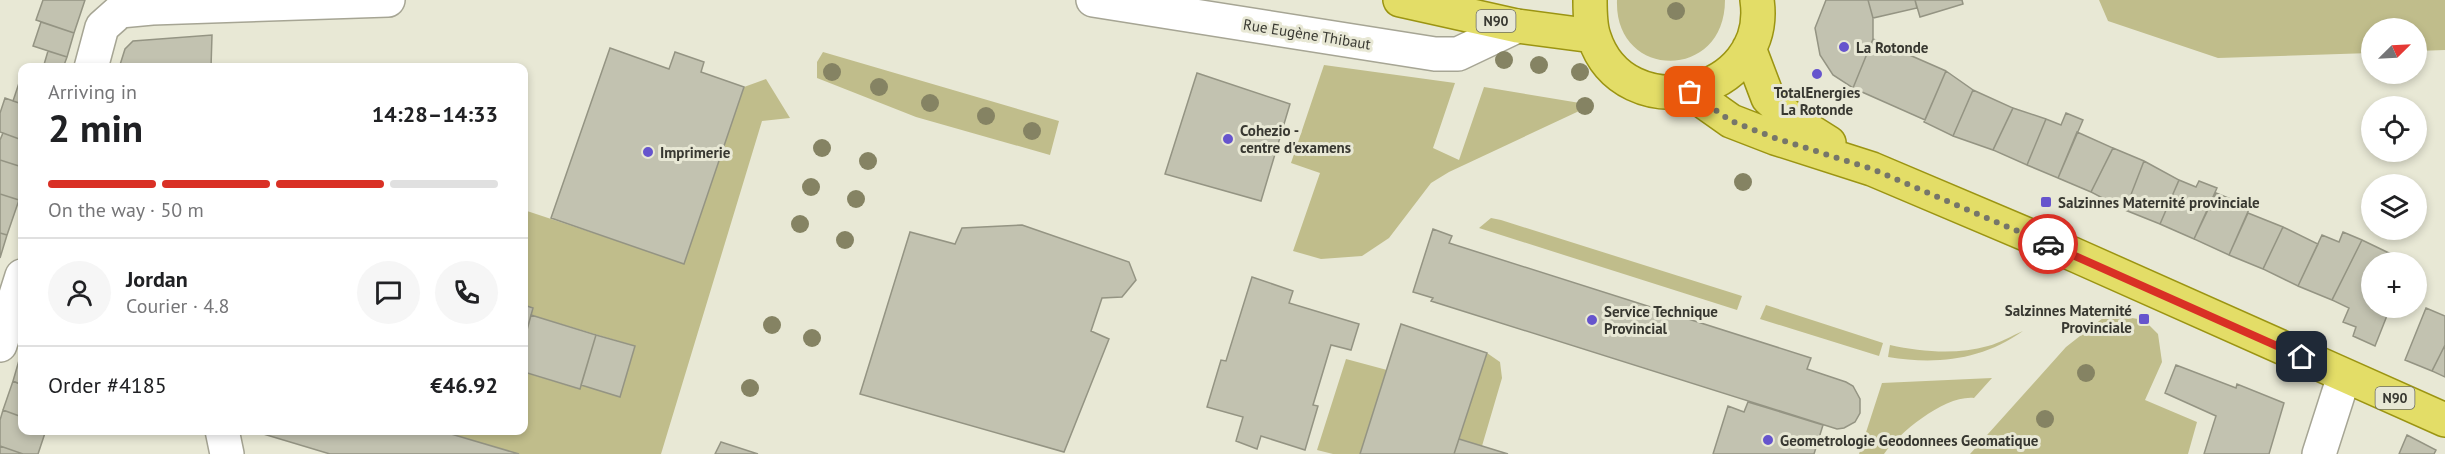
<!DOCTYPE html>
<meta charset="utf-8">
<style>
body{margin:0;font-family:"PT Sans",sans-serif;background:#f6f6f6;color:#202124;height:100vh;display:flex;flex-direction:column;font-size:22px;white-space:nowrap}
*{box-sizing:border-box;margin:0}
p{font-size:20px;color:#757577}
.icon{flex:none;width:33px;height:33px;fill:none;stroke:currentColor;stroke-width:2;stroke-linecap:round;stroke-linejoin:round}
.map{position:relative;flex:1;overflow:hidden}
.details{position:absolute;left:18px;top:63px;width:510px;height:372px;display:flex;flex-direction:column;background:#fff;border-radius:12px;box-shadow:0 3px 9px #0003}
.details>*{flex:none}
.needle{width:39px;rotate:66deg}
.controls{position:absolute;left:2361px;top:18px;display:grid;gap:12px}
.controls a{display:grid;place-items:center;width:66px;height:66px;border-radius:50%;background:#fff;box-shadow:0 3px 9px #0003;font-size:30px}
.pin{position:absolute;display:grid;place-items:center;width:51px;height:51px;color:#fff;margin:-26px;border-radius:12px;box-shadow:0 3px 9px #0006}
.courier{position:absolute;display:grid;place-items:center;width:60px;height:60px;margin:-30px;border:4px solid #d93025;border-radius:50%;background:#fff;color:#222;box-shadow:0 2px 8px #0007}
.overview em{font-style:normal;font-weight:700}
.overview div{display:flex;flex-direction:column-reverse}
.overview{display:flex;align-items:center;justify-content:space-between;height:102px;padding:0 30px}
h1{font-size:39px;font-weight:700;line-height:45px}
.bar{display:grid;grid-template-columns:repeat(4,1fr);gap:9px 6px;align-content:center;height:72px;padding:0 30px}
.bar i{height:8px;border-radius:4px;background:#e0e0e0}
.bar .current{background:#d93025}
.bar p{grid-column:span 4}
.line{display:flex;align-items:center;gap:15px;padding:0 30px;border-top:2px solid #e0e0e0}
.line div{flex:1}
.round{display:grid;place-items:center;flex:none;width:63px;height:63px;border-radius:32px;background:#f6f6f6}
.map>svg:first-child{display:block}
.green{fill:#c0bd8b}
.building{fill:#c2c2b0;stroke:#949483;stroke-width:1.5}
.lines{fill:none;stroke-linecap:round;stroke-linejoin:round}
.minor-casing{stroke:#a6a594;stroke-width:36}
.major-casing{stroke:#9b9412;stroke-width:36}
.minor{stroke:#fff;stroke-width:33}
.major{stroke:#e3dd67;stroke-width:33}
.tree{fill:#858363}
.done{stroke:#76766a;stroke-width:6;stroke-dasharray:0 10.8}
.route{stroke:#d93025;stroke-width:8}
.poi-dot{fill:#6654cd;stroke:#e8e8d5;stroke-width:2}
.labels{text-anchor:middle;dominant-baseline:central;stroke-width:6;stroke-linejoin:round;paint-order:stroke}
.shield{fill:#e8e8d5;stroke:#6d6d62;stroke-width:1.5}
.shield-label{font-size:14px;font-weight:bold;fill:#383831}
.street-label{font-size:15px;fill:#383831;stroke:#e8e8d5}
.poi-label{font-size:15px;font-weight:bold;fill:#383831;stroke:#e8e8d5;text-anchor:start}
</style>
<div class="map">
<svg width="2445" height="454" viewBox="0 0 2445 454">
<rect width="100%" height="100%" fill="#e8e8d5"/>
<path class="green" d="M 1617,0 L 1725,0 C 1725,82 1614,80 1617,0 Z
M 2099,0 L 2445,0 L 2445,50 L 2417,51 L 2416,28 L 2372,28 L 2371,53 L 2218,58 L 2108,21 Z
M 823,52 L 1059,121 L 1050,155 L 916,117 L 817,78 L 817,62 Z
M 1324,65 L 1455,83 L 1433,148 L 1459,160 L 1484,87 L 1592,105 L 1449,172 L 1431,183 L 1389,238 L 1362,256 L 1321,259 L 1293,251 L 1320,173 L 1291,163 Z
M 766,79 L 790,118 L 762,121 L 661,454 L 519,454 L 451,434 L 452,430 L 524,430 L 524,372 L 579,389 L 581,385 L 620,396 L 635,346 L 531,315 L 533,308 L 524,305 L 524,210 L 684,263 L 744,87 Z
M 1491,218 L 1501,220 L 1742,296 L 1737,310 L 1479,228 Z
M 1766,305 L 1883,343 L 1879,356 L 1760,319 Z
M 2108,314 L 2144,320 L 2158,334 L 2162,362 L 2145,400 L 2197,422 L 2188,454 L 1970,454 L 2066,347 Z
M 2023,331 C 1982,360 1937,365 1888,357 L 1890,345 C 1922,352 1957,355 1988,346 C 2000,343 2011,336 2023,331 Z
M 1487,353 L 1500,362 L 1502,378 L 1482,446 L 1459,439 Z
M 1346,359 L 1387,370 L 1360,454 L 1333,454 L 1317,450 Z
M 1992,378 L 1974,398 C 1945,395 1900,432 1884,454 L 1859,454 L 1882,383 Z"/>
<path class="building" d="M 43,0 L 85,0 L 74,33 L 36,20 Z
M 1826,0 L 1868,0 L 1873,18 L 1873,39 L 1853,88 L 1833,75 L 1820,55 L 1815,28 Z
M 1868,0 L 1915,0 L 1917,8 L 1873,18 Z
M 1915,0 L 1962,0 L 1963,4 L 1920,17 Z
M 41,22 L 74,33 L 67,57 L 33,46 Z
M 212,35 L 211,68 L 119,68 L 125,49 L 133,41 Z
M 1873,39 L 1946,71 L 1925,120 L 1853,88 Z
M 610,48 L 669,69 L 675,52 L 704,62 L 701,72 L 744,87 L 684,264 L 551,218 Z
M 48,51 L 67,57 L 63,68 L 43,68 Z
M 1946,71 L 1973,90 L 1953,136 L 1924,122 Z
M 1197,73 L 1290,104 L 1261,201 L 1165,174 Z
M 22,74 L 22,104 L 13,101 Z
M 1973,90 L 2013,108 L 1993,150 L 1953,136 Z
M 5,98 L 22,104 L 22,140 L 0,132 L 0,113 Z
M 2013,108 L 2046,119 L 2027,165 L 1993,150 Z
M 2066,113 L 2083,120 L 2058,178 L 2027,165 L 2046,119 L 2061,125 Z
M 2077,132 L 2113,148 L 2091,192 L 2058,178 Z
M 3,133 L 22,140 L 22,167 L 0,160 L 0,140 Z
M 2113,148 L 2144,161 L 2125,210 L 2091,192 Z
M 0,160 L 22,167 L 22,190 L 19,200 L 0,194 Z
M 2144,161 L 2179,180 L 2160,224 L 2125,210 Z
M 2179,180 L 2196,187 L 2199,181 L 2217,188 L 2194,239 L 2160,224 Z
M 2216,193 L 2250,207 L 2229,255 L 2194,239 Z
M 0,194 L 19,200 L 7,235 L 0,233 Z
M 2248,213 L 2283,227 L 2263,269 L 2229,255 Z
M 1022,225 L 1129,262 L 1136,280 L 1122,297 L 1102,298 L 1091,331 L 1109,339 L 1064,452 L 860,394 L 910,232 L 955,244 L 962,228 Z
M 2283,227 L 2318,244 L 2298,286 L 2263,269 Z
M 1433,229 L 1452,236 L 1449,243 L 1811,358 L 1807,369 L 1846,382 L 1853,386 L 1860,399 L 1860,413 L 1855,422 L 1844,428 L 1837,429 L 1431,301 L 1433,298 L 1413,292 Z
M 2343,232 L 2362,240 L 2332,300 L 2298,286 L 2322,235 L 2339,242 Z
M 0,233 L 7,235 L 0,258 Z
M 2362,240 L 2391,254 L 2388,262 L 2372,262 L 2372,308 L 2390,308 L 2375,346 L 2353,336 L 2356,327 L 2343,322 L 2349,308 L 2332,300 Z
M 1252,277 L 1293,291 L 1289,303 L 1359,324 L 1351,350 L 1331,345 L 1313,405 L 1318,406 L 1305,450 L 1261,436 L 1257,449 L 1236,441 L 1243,417 L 1207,407 L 1221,360 L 1226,361 Z
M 524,305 L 533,308 L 524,341 Z
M 2426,308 L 2445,316 L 2445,345 L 2432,371 L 2405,360 Z
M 531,315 L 596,335 L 580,389 L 524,372 L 524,341 Z
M 1401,324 L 1487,353 L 1454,454 L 1360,454 Z
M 596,335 L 635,346 L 620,397 L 581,385 Z
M 2445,345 L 2445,377 L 2432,371 Z
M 22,350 L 22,385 L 13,381 Z
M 2176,365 L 2236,388 L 2237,384 L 2284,403 L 2269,454 L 2204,454 L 2216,416 L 2165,393 Z
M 13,381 L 22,385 L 22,417 L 3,410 Z
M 1748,402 L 1823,425 L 1814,454 L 1713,454 L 1728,406 L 1744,412 Z
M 3,410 L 22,417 L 22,430 L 46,430 L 38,454 L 23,454 L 0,446 L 0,420 Z
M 261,430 L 452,430 L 451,434 L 519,454 L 330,454 L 260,433 Z
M 2407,435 L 2436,450 L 2434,454 L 2399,454 Z
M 1459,439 L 1482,446 L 1508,454 L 1454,454 Z
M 721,442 L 758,454 L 715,454 Z
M 0,446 L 23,454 L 0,454 Z"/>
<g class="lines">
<g class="minor-casing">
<path id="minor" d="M 1093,0 L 1435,54 L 1458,54 L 1517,26
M 91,68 L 102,27 L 120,11 L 152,8 L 388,0
M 0,345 L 22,276
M 222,430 L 227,454
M 2319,454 L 2344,376"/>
</g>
<g class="major-casing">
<path id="major" d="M 1400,0 L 1517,26 L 1593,36
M 1590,0 C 1590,11 1590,26 1594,37 C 1624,130 1771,97 1757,0
M 1749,48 L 1768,98 L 1791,119 L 1829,143
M 1690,92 L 1731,121 L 1775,138 L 1872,169 L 2068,252 L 2445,420"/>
</g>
<use href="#minor" class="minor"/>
<use href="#major" class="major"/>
</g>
<g class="tree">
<circle cx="1676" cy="11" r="9"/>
<circle cx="1504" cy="60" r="9"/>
<circle cx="1539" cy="65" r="9"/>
<circle cx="832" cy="72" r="9"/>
<circle cx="1580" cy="72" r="9"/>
<circle cx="879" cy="87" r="9"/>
<circle cx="930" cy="103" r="9"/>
<circle cx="1585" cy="106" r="9"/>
<circle cx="986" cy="116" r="9"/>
<circle cx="1032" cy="131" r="9"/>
<circle cx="822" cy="148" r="9"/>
<circle cx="868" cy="161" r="9"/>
<circle cx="1743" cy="182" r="9"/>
<circle cx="811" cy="187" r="9"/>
<circle cx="856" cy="199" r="9"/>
<circle cx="800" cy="224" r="9"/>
<circle cx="845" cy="240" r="9"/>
<circle cx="772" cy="325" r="9"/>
<circle cx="812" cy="338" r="9"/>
<circle cx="2086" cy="373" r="9"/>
<circle cx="750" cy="388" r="9"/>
<circle cx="2045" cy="419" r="9"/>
</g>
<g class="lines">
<path class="done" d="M 1690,92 L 1731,121 L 1775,138 L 1872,169 L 2048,244"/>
<path class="route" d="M 2048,244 L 2302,357"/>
</g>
<g class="poi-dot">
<circle cx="1844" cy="47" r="6"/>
<circle cx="1817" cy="74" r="6"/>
<circle cx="1228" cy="139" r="6"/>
<circle cx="648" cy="152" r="6"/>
<rect x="2040" y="196" width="12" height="12" rx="3"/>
<rect x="2138" y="313" width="12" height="12" rx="3"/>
<circle cx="1592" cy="320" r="6"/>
<circle cx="1768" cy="440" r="6"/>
</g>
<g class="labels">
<g class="shield">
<rect x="1476.5" y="10" width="39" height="22" rx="4.5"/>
<rect x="2375.5" y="387" width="39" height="22" rx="4.5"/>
</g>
<g class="shield-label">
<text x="1496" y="21">N90</text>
<text x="2395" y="398">N90</text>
</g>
<g class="street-label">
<text transform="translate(1307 34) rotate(9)">Rue Eugène Thibaut</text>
</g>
<g class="poi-label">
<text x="1856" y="47">La Rotonde</text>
<text x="1817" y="92" text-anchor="middle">TotalEnergies<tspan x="1817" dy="17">La Rotonde</tspan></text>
<text x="1240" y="130">Cohezio -<tspan x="1240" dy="17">centre d'examens</tspan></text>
<text x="660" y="152">Imprimerie</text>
<text x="2058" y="202">Salzinnes Maternité provinciale</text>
<text x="2132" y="310" text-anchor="end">Salzinnes Maternité<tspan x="2132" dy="17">Provinciale</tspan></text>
<text x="1604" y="311">Service Technique<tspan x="1604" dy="17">Provincial</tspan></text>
<text x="1780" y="440">Geometrologie Geodonnees Geomatique</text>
</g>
</g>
</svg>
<div class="controls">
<a><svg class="needle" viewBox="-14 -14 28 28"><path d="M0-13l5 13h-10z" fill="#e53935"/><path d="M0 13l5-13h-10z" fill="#757577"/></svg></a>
<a><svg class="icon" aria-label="locate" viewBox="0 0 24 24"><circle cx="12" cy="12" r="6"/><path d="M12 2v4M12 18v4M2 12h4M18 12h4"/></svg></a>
<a><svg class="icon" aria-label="layers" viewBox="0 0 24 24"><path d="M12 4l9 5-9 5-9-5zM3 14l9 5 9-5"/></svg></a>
<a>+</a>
</div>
<div class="pin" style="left:1690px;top:92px;background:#ea580c"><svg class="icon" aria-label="bag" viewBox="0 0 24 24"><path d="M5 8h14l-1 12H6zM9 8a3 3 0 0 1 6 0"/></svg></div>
<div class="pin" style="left:2302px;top:357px;background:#1f2937"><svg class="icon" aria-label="home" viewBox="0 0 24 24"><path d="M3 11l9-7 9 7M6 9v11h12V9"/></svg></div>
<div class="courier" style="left:2048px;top:244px"><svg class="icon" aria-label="car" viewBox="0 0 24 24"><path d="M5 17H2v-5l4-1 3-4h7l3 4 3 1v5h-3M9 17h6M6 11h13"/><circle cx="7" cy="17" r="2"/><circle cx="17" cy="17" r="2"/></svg></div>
<section class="details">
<div class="overview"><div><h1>2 min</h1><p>Arriving in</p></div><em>14:28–14:33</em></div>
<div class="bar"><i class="current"></i><i class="current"></i><i class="current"></i><i></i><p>On the way · 50 m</p></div>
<div class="line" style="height:108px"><a class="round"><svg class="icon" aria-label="person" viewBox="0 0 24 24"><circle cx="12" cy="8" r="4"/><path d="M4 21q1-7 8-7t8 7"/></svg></a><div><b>Jordan</b><p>Courier · 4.8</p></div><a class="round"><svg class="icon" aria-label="chat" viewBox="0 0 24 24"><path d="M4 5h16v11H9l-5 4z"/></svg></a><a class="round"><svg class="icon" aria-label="phone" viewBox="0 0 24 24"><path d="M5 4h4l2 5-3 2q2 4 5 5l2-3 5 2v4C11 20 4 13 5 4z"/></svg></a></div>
<div class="line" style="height:78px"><div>Order #4185</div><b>€46.92</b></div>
</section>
</div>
